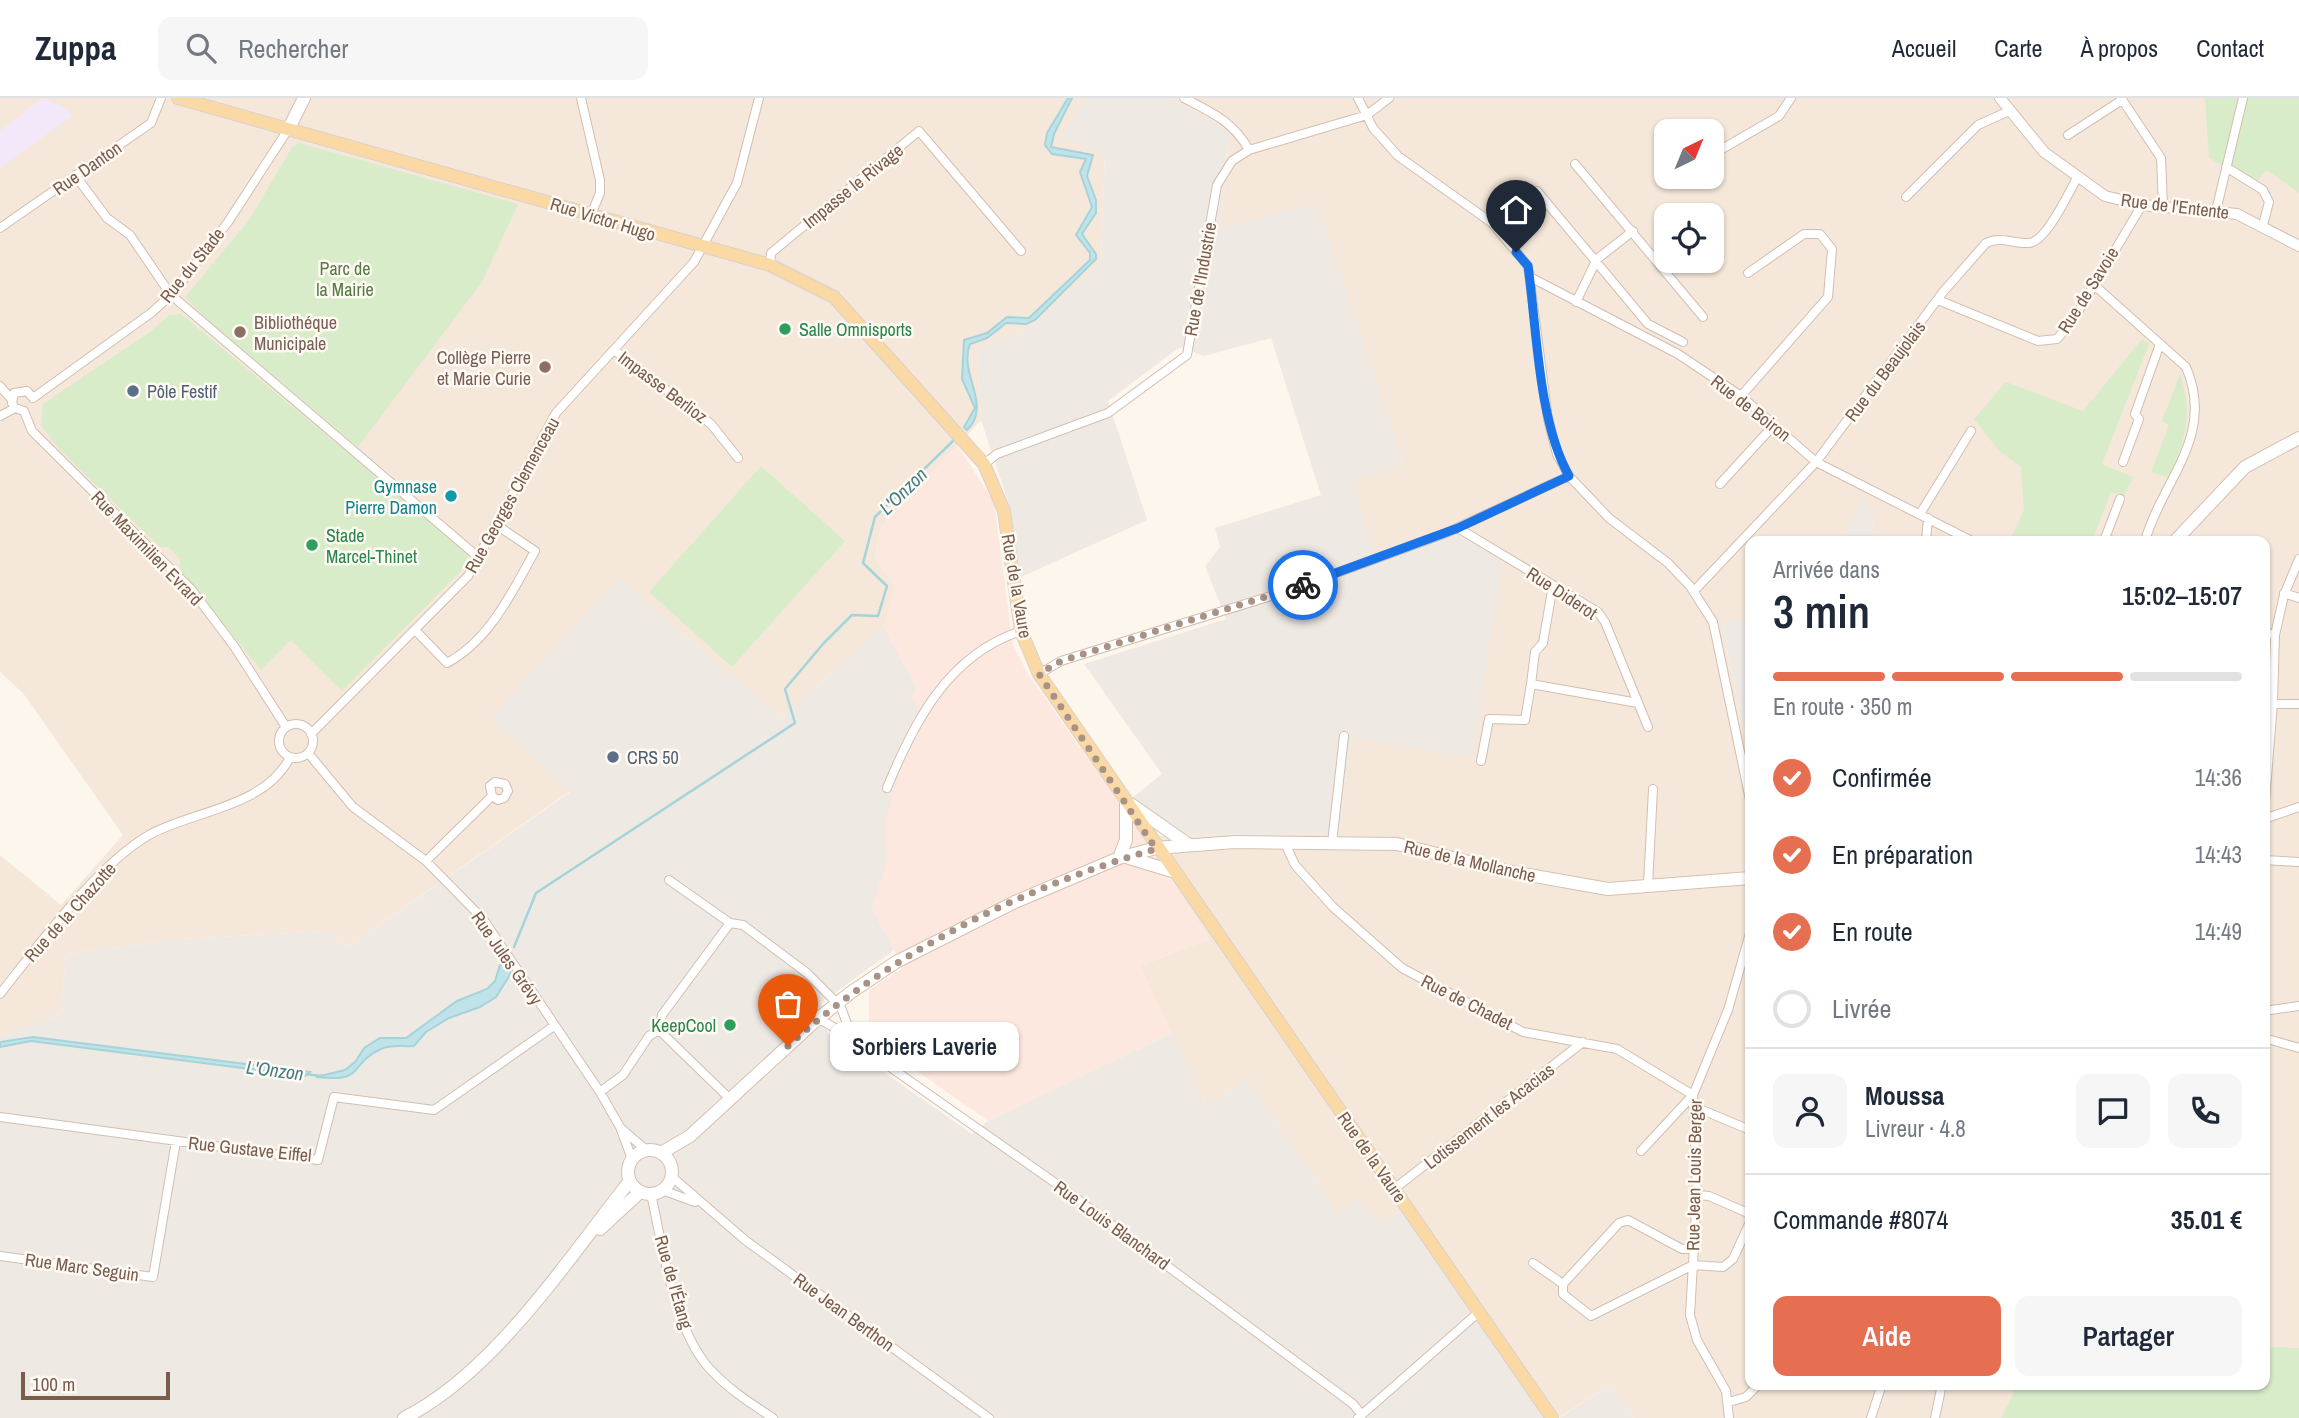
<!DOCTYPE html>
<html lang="fr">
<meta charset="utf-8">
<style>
body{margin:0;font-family:"Archivo Narrow",sans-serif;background:#f6f6f7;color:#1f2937;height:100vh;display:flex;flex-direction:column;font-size:26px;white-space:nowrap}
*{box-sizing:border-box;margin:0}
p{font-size:23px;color:#747a83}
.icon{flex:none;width:38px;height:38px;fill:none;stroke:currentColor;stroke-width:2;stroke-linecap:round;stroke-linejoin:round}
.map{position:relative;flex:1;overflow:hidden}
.drawer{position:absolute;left:1745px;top:438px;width:525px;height:854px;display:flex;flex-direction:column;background:#fff;border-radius:14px;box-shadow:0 2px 5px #0004}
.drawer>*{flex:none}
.needle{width:46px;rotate:43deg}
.buttons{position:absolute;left:1654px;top:21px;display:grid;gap:14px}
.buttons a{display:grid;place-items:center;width:70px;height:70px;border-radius:14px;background:#fff;box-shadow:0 2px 5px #0004;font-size:35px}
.scale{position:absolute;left:21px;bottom:18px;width:149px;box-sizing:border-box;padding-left:7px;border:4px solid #7a5c4d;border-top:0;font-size:19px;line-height:24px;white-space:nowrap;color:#7a5c4d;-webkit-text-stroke:5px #fffaf3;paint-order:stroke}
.pin{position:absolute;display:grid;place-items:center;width:60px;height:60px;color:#fff;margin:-72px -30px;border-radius:50% 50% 50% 0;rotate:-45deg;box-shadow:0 0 7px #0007}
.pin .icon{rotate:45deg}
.courier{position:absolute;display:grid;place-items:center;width:70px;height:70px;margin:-35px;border:5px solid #1a73e8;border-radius:50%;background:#fff;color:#222;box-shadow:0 2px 9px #0007}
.bubble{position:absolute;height:49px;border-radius:14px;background:#fff;box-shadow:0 2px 5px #0004;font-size:23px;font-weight:600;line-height:49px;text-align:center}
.headline em{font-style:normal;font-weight:600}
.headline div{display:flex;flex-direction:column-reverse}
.headline{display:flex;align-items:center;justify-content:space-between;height:119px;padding:0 28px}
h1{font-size:46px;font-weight:600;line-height:52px}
.bar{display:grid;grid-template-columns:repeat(4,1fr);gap:10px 7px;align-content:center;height:84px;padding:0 28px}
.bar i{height:9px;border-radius:5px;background:#e0e1e3}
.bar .active{background:#e76f51}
.bar p{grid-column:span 4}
.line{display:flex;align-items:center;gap:18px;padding:0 28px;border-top:2px solid #e0e1e3}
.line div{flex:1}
.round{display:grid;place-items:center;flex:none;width:74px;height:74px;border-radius:14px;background:#f6f6f7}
ol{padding:0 28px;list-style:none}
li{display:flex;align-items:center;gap:21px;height:77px}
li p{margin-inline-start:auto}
li .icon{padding:7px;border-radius:50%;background:#e76f51;color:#fff;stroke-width:4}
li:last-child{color:#747a83}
li i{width:38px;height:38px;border:4px solid #e0e1e3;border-radius:50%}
.primary-button{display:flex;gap:14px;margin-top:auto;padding:14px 28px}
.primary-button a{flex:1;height:80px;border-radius:14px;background:#e76f51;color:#fff;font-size:28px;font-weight:600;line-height:80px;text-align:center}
.primary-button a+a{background:#f6f6f7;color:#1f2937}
header{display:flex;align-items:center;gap:42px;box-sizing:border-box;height:98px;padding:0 35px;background:#fff;border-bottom:2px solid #e0e1e3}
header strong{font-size:33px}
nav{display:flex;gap:38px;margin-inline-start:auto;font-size:24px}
.search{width:490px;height:63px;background:#f6f6f7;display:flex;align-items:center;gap:18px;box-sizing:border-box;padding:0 24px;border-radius:14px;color:#747a83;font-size:26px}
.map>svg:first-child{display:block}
.residential{fill:#f5e8da;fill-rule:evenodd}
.commercial{fill:#fde8e0}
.industrial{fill:#efe9e4}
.education{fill:#f3e8fa}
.green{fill:#d8ecc9}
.water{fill:#bfe3e8;stroke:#a5d3da;stroke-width:2}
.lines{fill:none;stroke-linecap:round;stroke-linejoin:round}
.stream{stroke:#a5d3da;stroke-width:2.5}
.minor-casing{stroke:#d1beb0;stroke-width:10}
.tertiary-casing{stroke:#d1beb0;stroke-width:12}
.secondary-casing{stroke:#d6c0b0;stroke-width:14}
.primary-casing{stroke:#dad1cd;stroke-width:14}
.minor{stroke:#fff;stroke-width:8}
.tertiary{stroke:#fff;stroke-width:10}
.secondary{stroke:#fff;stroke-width:12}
.primary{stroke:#fbd9a5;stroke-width:12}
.done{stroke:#a89285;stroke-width:7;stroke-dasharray:0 12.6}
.route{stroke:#1a73e8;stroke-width:9}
.leisure-dot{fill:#2e9e5b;stroke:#fffaf3;stroke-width:2.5}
.education-dot{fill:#8d6e63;stroke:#fffaf3;stroke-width:2.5}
.service-dot{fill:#5c6f8a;stroke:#fffaf3;stroke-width:2.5}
.culture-dot{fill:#0f9aa8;stroke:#fffaf3;stroke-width:2.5}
.labels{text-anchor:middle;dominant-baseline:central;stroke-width:5;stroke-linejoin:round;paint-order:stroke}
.street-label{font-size:18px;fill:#7a5c4d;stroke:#fffaf3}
.park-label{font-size:18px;fill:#537a41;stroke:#fffaf3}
.education-label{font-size:18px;fill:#785e54;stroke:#fffaf3;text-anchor:start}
.leisure-label{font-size:18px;fill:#27864d;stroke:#fffaf3;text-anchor:start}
.service-label{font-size:18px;fill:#4e5e75;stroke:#fffaf3;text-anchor:start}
.culture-label{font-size:18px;fill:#0d838f;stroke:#fffaf3;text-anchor:end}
.water-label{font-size:19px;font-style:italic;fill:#437c86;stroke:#fffaf3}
</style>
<header>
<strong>Zuppa</strong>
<div class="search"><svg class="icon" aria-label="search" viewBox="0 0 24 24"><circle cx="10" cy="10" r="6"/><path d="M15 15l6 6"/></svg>Rechercher</div>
<nav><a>Accueil</a><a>Carte</a><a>À propos</a><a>Contact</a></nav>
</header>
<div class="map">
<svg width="2299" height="1320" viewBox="0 0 2299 1320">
<rect width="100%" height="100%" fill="#fdf6ec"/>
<path class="residential" d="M 0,0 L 1088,0 L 1062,40 L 1105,56 L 1101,165 L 1028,231 L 977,252 L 981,322 L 881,429 L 875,460 L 895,488 L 884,529 L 781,620 L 618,480 L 570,693 L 348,849 L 327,833 L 181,841 L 66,856 L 61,916 L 0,938 L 0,757 L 61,807 L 123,737 L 23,595 L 0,574 Z
M 1170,0 L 2299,0 L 2299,1250 L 2264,1248 L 2264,443 L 1877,443 L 1865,396 L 1843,443 L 1750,443 L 1750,517 L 1722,528 L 1750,664 L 1750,1286 L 2018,1286 L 2001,1320 L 1633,1320 L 1610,1287 L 1558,1320 L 1401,1113 L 1377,1126 L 1335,1116 L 1318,1085 L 1246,981 L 1207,1009 L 1140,868 L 1209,841 L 1143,738 L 1339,735 L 1377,464 L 1351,385 L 1403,365 L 1315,106 L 1220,130 L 1230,33 ZM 1666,33 L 1712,33 L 1712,79 L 1666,79 ZM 1666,117 L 1712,117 L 1712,163 L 1666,163 Z"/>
<path class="commercial" d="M 957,347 L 994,404 L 1013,547 L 1028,576 L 1143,738 L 1209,841 L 1140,868 L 1172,935 L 988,1023 L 869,939 L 869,892 L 903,870 L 872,810 L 886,763 L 885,726 L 910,599 L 917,592 L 884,529 L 895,488 L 875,460 L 881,429 Z"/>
<path class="industrial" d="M 1088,0 L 1170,0 L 1230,33 L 1220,130 L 1316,105 L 1403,365 L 1352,385 L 1377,463 L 1471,432 L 1504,455 L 1472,659 L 1353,640 L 1339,735 L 1183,737 L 1132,700 L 1162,676 L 1084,566 L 1226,521 L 1205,468 L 1220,449 L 1215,430 L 1321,397 L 1271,240 L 1204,258 L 1180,249 L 1108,303 L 1147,422 L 1021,479 L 1007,400 L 981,322 L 977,252 L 1028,231 L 1101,165 L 1105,56 L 1061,40 Z
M 1865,395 L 1877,443 L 1843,443 Z
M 618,480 L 781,620 L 884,529 L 917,592 L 910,600 L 925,615 L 906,651 L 885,726 L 887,763 L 872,810 L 894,852 L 821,905 L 828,935 L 972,1036 L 988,1023 L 1172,935 L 1207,1009 L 1246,981 L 1318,1085 L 1335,1116 L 1358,1102 L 1377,1126 L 1401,1113 L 1558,1320 L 0,1320 L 0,938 L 61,916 L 66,856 L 181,841 L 327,833 L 348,849 L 570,694 L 491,620 Z
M 1750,517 L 1750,663 L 1722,528 Z
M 1610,1287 L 1633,1320 L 1559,1320 Z"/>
<path class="education" d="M 42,0 L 66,10 L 72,18 L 0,70 L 0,33 Z"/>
<path class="green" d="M 2205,0 L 2299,0 L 2299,95 L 2267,72 L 2255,84 L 2209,60 Z
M 299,45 L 518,106 L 482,184 L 358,349 L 214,228 L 185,199 L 249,122 L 292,49 Z
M 181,216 L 469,456 L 460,474 L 342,593 L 291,542 L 261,572 L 180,472 L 180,461 L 168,449 L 160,449 L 58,350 L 41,327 L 43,306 L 150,234 L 169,217 Z
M 2142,241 L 2149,246 L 2102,366 L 2133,379 L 2124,398 L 2111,394 L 2092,443 L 2010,443 L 2024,412 L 2021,369 L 1999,353 L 1974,321 L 2006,284 L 2083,313 Z
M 2180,276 C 2194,318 2185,341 2169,380 L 2151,374 L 2169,327 L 2162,323 Z
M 761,368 L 845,443 L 732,569 L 649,494 Z
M 2265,1248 L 2299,1250 L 2299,1320 L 2001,1320 L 2018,1286 L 2264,1286 Z"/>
<path class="water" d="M 1068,0 L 1072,0 L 1054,36 L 1051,49 L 1093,57 L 1087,78 L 1096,102 L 1096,115 L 1082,136 L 1096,156 L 1096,161 L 1035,222 L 1026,226 L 1006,225 L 987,240 L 970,246 C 958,275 993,308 967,332 L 964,329 L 975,310 L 962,281 L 964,242 L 987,235 L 1007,219 L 1029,220 L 1090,162 L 1090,155 L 1076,137 L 1092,109 L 1080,74 L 1086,61 L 1052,56 L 1045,47 L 1047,35 Z
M 506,863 L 511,875 L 496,899 L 480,909 L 449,920 L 426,934 L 414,948 C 404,949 391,946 381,951 C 347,966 368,985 316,979 L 345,972 L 356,963 L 364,950 L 380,940 L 406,940 L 457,903 L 487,891 L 495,883 L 500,867 Z
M 33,939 L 310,974 L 305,978 L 31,943 L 0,949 L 0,944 Z"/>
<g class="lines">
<path class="stream" d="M 514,849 L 536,795 L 795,625 L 785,591 L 823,546 L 852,517 L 878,518 L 887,488 L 863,465 L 875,419 L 954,342
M 304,976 L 322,978"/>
<g class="minor-casing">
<path id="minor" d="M 581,0 L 600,82 L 600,95 L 591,117
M 1184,0 C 1211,14 1234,24 1249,52
M 1358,0 L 1373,30 L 1398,58 L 1492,125 L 1528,168 L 1548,321 L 1557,356 L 1569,378 L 1609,420 L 1668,465 L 1690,488 L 1713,524 L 1750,702
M 2121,0 L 2161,60 L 2163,108
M 2068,37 L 2122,2
M 1722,51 L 1779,18 L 1791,0
M 1575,66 L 1703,219
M 2226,69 L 2263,92 L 2269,104 L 2263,127
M 75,77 L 107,120 L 130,137 L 171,197 L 478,459
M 1537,93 L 1648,226 L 1683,244
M 1906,99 L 1978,27 L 2009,13
M 2216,113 L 2243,0
M 0,130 L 151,25 L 161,0
M 770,167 L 771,155 L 919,33 L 1021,153
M 1530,179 L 1678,256 L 1741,298 L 1816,364 L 1972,443
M 2093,186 L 2186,269 C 2216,339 2162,382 2145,443
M 1938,202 L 2038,243 L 2057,241 L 2072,224 L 2142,107
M 1576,204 L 1597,161 L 1633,133
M 614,252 L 711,326 L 738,360
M 0,288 L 12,302
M 1741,298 L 1828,199 L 1832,151 L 1820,136 L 1804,136 L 1748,175
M 33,300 L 27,293 L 14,295 L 12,305 L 15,310 L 24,313 L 32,333 L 191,491 L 234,548 L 286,629
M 33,300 L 151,215 L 171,197 L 228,124 L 289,30
M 0,318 L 15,310
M 2123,364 L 2139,321 L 2135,316 L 2160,246
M 984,366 L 997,356 L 1108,315 L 1187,257 L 1217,87 L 1232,63 L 1249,52 L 1367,17 L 1389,0
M 1720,386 L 1774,327
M 1920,416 L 1971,333
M 1458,430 L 1598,514 L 1605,524 L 1648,629
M 1926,443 L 1928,420
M 2104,443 L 2120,401
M 1553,487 L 1543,545 L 1535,554 L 1531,586 L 1638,605
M 1694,493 L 1816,364 L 1943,194 L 1986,145 C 2001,138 2013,146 2029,145 C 2046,144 2068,96 2077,80
M 2284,495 L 2299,500
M 415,532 L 447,565 C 490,542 512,494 535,453 L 495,426
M 2264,534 L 2275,537
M 1039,576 L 1061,563 L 1287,493 L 1446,435 L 1569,378
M 2273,606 L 2299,606
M279 643a17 17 0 1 1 34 0a17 17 0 1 1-34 0Z
M 311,636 L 468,478 L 556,315 L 694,164 L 737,85 L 759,0
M 308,655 L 353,709 L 426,763 L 483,821 L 600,994 L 620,1029 L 632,1061
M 1481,663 L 1489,621 L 1525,622 L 1531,586
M 887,690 C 914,624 948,557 1021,533
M 2264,716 L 2273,605 L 2275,537 L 2284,497 L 2299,461
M 2264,721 L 2299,709
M 1284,743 L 1295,767 L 1333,809 L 1402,870 L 1523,934 L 1617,951 L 1693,997
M 1332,745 L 1344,638
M 2264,762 L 2299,764
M 426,763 L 492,698 L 498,702 L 504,700 L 508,693 L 505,686 L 495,684 L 490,688 L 492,698
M 669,782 L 730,825 L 743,827 L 807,875 L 837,905
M 1648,787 L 1653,691
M 0,896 C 39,847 96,768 149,737 C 192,713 266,709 290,659
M 839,904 L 849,931 L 858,942 L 890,969 L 1061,1089 L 1353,1306 L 1362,1317
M 2264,913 L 2299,908
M 819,921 L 855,941
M 659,932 L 730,1001
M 2264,940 L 2299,950
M 600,994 L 623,977 L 649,938 L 659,932 L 662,917 L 730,825
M 1695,1009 L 1750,1032
M 0,1019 L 318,1062 L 334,999 L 434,1012 L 554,928
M 622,1031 L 646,1052
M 1641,1053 L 1693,997
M 671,1078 L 745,1142 L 989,1320
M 1394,1091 L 1583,944
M 662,1092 L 695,1104
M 651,1096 C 663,1149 673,1229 709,1270 C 728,1291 750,1305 773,1320
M 1697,1097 L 1709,1098 L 1750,1116
M 1694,1151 L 1682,1151 L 1628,1122 L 1619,1125 L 1563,1186 L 1563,1196 L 1591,1218 L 1693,1167 L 1723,1169 L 1733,1161 L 1750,1124
M 0,1158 L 153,1179 L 176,1043
M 1533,1165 L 1563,1186
M 1729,1304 L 1746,1299 L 1759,1286
M 1358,1320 L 1479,1214
M 1729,1320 L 1726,1293 L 1697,1242 L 1690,1217 L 1697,1097 L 1693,997 L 1728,912 L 1750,835
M 1871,1320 L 1882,1286
M 1935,1320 L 1942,1286"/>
</g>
<g class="tertiary-casing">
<path id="tertiary" d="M 2000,0 L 2044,54 L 2105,98 L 2142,107 L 2237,116 L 2299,148"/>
</g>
<g class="secondary-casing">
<path id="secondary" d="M 289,30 L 304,0
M 2175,443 L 2245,369 L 2299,340
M 1132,707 L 1189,747
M 1119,760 L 1126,742 L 1126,706
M 1129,760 L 1172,773
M628 1074a22 22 0 1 1 44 0a22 22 0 1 1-44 0Z
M 661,1055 L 690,1038 L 814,924 L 850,895 L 896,864 L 1015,804 L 1119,760 L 1156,750 L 1235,744 L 1397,746 L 1501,772 L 1608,791 L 1750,780
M 600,1131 L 640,1094
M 404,1320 C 494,1275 567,1162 629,1084"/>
</g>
<g class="primary-casing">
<path id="primary" d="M 178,0 L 770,167 L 834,199 L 984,366 L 1004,413 L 1021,533 L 1039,576 L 1552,1320"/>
</g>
<use href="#minor" class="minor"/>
<use href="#tertiary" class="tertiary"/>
<use href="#secondary" class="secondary"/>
<use href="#primary" class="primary"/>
</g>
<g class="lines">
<path class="done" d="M 788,948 C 891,854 1023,789 1156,751 L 1039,576 L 1061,563 L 1303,487"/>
<path class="route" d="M 1303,487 L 1458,430 L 1569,378 C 1538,322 1537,232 1528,168 L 1516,154"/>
</g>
<g class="leisure-dot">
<circle cx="785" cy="231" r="7"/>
<circle cx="312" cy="447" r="7"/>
<circle cx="730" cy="927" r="7"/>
</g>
<g class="education-dot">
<circle cx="240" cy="234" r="7"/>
<circle cx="545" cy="269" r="7"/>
</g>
<g class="service-dot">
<circle cx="133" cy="293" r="7"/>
<circle cx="613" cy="659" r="7"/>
</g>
<circle class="culture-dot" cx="451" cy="398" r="7"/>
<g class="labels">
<g class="street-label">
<text transform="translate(87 70) rotate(-35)">Rue Danton</text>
<text transform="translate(853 88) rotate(-39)">Impasse le Rivage</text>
<text transform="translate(2175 108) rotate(7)">Rue de l'Entente</text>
<text transform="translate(603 121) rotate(17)">Rue Victor Hugo</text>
<text transform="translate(192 167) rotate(-51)">Rue du Stade</text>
<text transform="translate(1200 181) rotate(-80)">Rue de l'Industrie</text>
<text transform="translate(2088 192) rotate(-58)">Rue de Savoie</text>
<text transform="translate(1885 273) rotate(-53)">Rue du Beaujolais</text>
<text transform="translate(663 289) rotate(37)">Impasse Berlioz</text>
<text transform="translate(1751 310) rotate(38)">Rue de Boiron</text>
<text transform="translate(512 397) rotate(-61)">Rue Georges Clemenceau</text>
<text transform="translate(147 450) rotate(46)">Rue Maximilien Evrard</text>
<text transform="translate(1017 488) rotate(80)">Rue de la Vaure</text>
<text transform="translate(1562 495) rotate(33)">Rue Diderot</text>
<text transform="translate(1470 763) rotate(13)">Rue de la Mollanche</text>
<text transform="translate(70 814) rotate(-48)">Rue de la Chazotte</text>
<text transform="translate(507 860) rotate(55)">Rue Jules Grévy</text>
<text transform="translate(1467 904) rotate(27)">Rue de Chadet</text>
<text transform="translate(1489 1018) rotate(-38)">Lotissement les Acacias</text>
<text transform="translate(250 1051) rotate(6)">Rue Gustave Eiffel</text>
<text transform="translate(1372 1059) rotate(55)">Rue de la Vaure</text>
<text transform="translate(1694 1077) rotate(-89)">Rue Jean Louis Berger</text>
<text transform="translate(1112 1127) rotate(36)">Rue Louis Blanchard</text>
<text transform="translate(82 1169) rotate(8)">Rue Marc Seguin</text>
<text transform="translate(674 1184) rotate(74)">Rue de l'Étang</text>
<text transform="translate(844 1214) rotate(36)">Rue Jean Berthon</text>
</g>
<g class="park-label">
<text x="345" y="170">Parc de<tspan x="345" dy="21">la Mairie</tspan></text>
</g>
<g class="education-label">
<text x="254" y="224">Bibliothéque<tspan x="254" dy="21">Municipale</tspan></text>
<text x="531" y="259" text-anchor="end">Collège Pierre<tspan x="531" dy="21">et Marie Curie</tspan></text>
</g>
<g class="leisure-label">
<text x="799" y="231">Salle Omnisports</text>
<text x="326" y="437">Stade<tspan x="326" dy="21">Marcel-Thinet</tspan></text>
<text x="716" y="927" text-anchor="end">KeepCool</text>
</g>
<g class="service-label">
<text x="147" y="293">Pôle Festif</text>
<text x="627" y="659">CRS 50</text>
</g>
<g class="culture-label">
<text x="437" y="388">Gymnase<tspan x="437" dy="21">Pierre Damon</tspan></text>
</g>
<g class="water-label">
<text transform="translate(903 393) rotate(-44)">L'Onzon</text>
<text transform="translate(275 972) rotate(7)">L'Onzon</text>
</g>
</g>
</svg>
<div class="buttons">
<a><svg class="needle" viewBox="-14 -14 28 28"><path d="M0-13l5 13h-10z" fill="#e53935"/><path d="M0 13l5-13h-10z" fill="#747a83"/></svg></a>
<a><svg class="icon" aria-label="locate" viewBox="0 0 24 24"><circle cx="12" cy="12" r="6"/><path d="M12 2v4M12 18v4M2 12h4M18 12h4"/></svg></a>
</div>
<div class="scale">100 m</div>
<div class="pin" style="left:788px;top:948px;background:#ea580c"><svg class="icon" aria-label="bag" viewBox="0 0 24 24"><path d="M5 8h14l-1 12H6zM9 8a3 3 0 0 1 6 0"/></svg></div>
<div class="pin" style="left:1516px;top:154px;background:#1f2937"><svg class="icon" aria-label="home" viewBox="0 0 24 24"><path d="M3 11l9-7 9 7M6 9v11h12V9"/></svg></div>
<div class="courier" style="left:1303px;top:487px"><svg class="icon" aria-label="bike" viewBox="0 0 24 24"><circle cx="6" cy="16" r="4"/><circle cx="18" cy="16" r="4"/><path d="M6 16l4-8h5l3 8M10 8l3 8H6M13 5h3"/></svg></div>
<div class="bubble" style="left:830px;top:924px;width:189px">Sorbiers Laverie</div>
<section class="drawer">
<div class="headline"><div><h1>3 min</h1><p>Arrivée dans</p></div><em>15:02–15:07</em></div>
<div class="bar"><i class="active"></i><i class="active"></i><i class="active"></i><i></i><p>En route · 350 m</p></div>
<ol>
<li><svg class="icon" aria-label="check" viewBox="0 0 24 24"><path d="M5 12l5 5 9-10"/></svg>Confirmée<p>14:36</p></li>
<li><svg class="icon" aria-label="check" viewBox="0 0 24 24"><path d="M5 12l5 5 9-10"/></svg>En préparation<p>14:43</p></li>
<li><svg class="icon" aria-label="check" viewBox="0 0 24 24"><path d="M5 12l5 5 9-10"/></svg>En route<p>14:49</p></li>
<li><i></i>Livrée</li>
</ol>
<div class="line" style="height:126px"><a class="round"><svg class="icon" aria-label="person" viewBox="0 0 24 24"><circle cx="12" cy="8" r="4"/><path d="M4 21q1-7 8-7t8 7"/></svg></a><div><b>Moussa</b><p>Livreur · 4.8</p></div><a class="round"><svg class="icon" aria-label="chat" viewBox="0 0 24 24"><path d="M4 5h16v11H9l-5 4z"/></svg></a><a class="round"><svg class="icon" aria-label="phone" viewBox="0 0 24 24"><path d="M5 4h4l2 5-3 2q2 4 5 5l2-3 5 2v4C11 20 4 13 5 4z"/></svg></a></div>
<div class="line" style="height:91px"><div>Commande #8074</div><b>35.01 €</b></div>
<div class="primary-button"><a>Aide</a><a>Partager</a></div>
</section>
</div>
